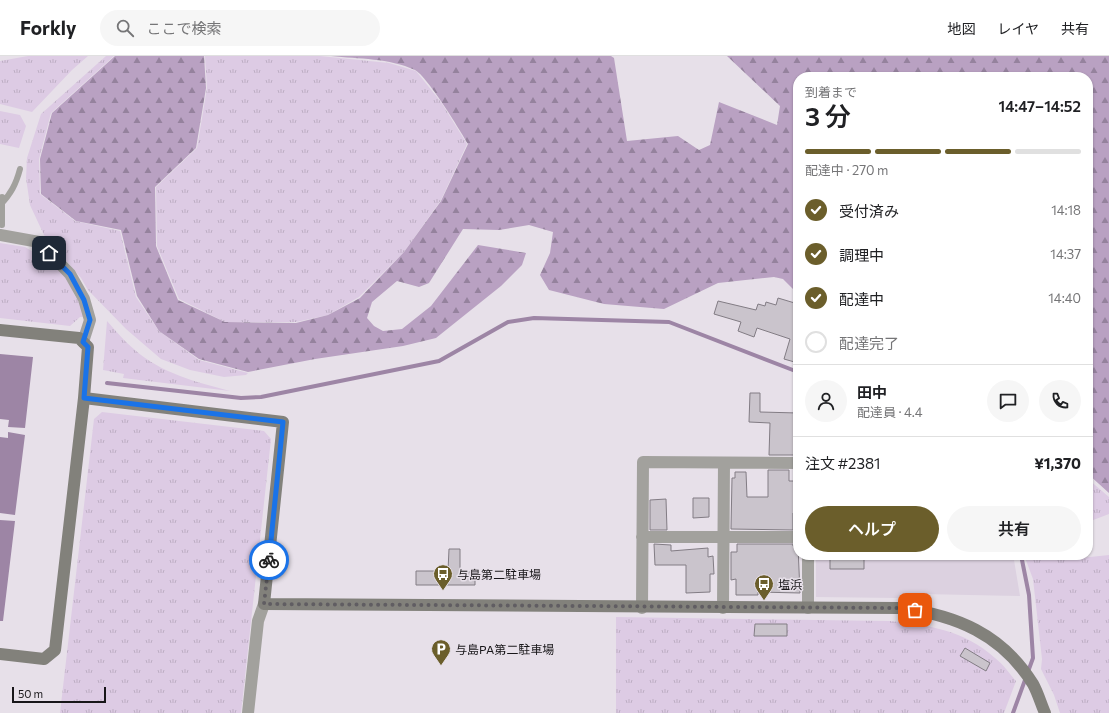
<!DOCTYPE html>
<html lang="ja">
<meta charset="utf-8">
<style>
body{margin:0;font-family:Commissioner,"Noto Sans JP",sans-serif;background:#f6f6f6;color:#202124;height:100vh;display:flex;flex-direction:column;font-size:15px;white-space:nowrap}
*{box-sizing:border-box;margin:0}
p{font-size:13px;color:#757577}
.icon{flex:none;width:22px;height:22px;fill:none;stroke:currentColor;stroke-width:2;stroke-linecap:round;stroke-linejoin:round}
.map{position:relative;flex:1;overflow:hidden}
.details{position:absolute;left:793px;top:16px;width:300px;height:488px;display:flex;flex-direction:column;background:#fff;border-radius:16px;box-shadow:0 1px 3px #0004}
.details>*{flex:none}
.scale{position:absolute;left:12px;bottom:10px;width:94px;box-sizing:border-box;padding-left:4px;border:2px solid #181619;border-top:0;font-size:11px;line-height:14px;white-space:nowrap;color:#181619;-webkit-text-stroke:3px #e7e0e9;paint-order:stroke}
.pin{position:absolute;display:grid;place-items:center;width:34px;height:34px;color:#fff;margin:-17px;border-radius:8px;box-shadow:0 2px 6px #0006}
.courier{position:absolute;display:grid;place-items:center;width:40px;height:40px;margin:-20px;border:3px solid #1a73e8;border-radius:50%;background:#fff;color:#222;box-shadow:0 1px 5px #0007}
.headline em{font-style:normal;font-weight:600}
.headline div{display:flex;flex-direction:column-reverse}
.headline{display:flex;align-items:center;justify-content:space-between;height:68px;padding:0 12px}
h1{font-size:26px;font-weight:600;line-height:30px}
.bar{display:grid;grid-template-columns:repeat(4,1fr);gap:6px 4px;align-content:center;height:48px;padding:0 12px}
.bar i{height:5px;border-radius:3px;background:#e0e0e0}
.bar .selected{background:#6b5e2b}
.bar p{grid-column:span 4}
.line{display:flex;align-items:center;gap:10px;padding:0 12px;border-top:1px solid #e0e0e0}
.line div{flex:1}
.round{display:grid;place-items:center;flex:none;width:42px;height:42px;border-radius:21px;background:#f6f6f6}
ol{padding:0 12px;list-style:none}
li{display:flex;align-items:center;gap:12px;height:44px}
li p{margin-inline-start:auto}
li .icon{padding:4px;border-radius:50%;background:#6b5e2b;color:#fff;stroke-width:4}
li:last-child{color:#757577}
li i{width:22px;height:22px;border:2px solid #e0e0e0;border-radius:50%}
.action{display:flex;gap:8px;margin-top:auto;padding:8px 12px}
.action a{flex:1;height:46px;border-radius:24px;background:#6b5e2b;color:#fff;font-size:16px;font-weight:600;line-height:46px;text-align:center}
.action a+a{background:#f6f6f6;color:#202124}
header{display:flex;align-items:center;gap:24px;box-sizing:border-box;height:56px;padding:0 20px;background:#fff;border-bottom:1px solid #e0e0e0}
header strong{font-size:19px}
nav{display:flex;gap:22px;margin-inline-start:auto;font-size:14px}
.search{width:280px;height:36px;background:#f6f6f6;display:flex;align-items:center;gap:10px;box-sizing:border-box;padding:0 14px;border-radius:22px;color:#757577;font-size:15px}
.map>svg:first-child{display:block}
.built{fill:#dcd1e0}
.grass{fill:url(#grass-tufts)}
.forest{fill:url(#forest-firs)}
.water{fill:#9d85a5}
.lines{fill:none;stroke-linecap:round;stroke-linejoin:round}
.stream{stroke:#9d85a5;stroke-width:4}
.building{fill:#cac4cc;stroke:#827c84}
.lane{stroke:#a2a19d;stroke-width:6}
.street{stroke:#a2a19d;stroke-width:12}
.secondary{stroke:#82817b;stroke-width:12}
.done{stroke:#605d62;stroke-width:4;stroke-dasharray:0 7.2}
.route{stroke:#1a73e8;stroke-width:5}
.labels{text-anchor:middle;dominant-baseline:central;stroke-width:3;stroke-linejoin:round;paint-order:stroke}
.poi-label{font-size:12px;fill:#181619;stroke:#e7e0e9;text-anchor:start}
</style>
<header>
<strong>Forkly</strong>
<div class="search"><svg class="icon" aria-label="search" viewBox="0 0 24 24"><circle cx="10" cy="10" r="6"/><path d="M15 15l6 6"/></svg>ここで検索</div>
<nav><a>地図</a><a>レイヤ</a><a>共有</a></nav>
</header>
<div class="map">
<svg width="1109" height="657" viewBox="0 0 1109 657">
<defs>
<pattern id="grass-tufts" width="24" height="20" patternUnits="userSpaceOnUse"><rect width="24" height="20" fill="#ddcbe4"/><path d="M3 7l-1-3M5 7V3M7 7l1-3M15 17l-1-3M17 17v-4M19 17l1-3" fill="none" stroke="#bdaec3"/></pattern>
<pattern id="forest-firs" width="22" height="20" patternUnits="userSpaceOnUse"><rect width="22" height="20" fill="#b9a1c2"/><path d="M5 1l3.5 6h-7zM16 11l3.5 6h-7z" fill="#95829d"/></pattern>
</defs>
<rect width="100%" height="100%" fill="#e7e0e9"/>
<path class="built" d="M 816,499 L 1012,499 L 1014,504 L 1020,540 L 921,538 L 896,542 L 816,541 Z"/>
<path class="grass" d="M 28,0 L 88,0 L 72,14 L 32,56 L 0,48 L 0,5 Z
M 106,0 L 114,0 L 51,57 L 39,103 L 40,138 L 75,165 L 120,175 L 136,241 L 159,275 L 199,304 L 248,317 L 246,319 L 224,321 L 190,314 L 161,303 L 126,273 L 88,234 L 81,222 L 44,179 L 30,149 L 26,122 L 27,102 L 41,58 Z
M 205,0 L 320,0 L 389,7 L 416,15 L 441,46 L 467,88 L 441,144 L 404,196 L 359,241 L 328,259 L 296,266 L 225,266 L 179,243 L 157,190 L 156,131 L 197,92 L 207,32 Z
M 0,55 L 20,59 L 26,70 L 19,92 L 0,88 Z
M 0,187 L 25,191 L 49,205 L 67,222 L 75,240 L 83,250 L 84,261 L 80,261 L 70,270 L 0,262 Z
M 107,265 C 116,275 125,286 135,294 C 161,317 196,326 230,335 L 123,322 L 124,318 L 103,314 Z
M 102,356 L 264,375 L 271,383 L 241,657 L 60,657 L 94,363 Z
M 1088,423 L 1109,441 L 1109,458 L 1088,466 Z
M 1024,499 L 1047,499 L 1051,502 L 1071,503 L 1109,499 L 1109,657 L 1060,657 L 1054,639 L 1041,613 L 1042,603 L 1033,523 Z
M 616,561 L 889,565 C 928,569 964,574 995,602 C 1003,608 1009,617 1016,625 L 1004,657 L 616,657 Z"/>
<path class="forest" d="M 115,0 L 204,0 L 206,32 L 196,92 L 155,131 L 156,190 L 178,244 L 225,266 L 296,267 L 328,259 L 360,242 L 404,196 L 441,145 L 468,88 C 460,74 427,20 415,14 C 389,2 359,3 331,0 L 611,0 L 614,2 L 627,85 L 678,80 L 699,94 L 710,89 L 719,46 L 777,69 L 780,50 L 727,0 L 1109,0 L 1109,437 L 1088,418 L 1088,21 L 798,21 L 798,238 L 783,223 L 774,221 L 718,227 L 664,253 L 604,248 L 549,234 L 540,219 L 550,197 L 553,176 L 529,169 L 499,174 L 463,173 L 429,227 L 419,231 L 397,225 L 372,246 L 367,262 L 374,270 L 383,275 L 402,273 L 431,250 L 478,189 L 526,197 L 522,209 L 501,230 L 436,282 L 403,290 L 315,303 L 248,316 L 199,303 L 159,275 L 137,240 L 121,174 L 76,165 L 41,138 L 40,103 L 52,57 Z"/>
<path class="water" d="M 0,298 L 33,301 L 25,372 L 8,371 L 9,364 L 0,363 Z
M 8,376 L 25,379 L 15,459 L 0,457 L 0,381 L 8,382 Z
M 0,464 L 15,465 L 3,565 L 0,565 Z"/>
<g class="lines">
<path class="stream" d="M 107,327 L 241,342 L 261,341 L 439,305 L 508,266 L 534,262 L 669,266 L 798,316
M 1013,657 L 1033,602 L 1029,539 L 1021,499"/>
</g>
<path class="building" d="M 778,242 L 798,248 L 798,307 L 784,303 L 790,283 L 757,272 L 754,281 L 738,275 L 741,266 L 714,258 L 718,245 L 756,254 L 758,248 L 765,250 L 766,246 L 776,249 Z
M 750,337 L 760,337 L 760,356 L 798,357 L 797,399 L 769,399 L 770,367 L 749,366 Z
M 768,414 L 789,414 L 789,425 L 798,425 L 798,457 L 793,457 L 793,474 L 731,473 L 732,422 L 735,422 L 735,416 L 746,416 L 747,441 L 768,441 Z
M 693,442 L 709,442 L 709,461 L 693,462 Z
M 666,443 L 667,474 L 650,474 L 650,444 Z
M 654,488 L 671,489 L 671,495 L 708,492 L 708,501 L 713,500 L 714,518 L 710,518 L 710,536 L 686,537 L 686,509 L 655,509 Z
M 737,488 L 793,488 L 793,490 L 798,490 L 800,537 L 758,536 L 758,539 L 736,539 L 736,523 L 731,524 L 731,496 L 737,496 Z
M 449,493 L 460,493 L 460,516 L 475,516 L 475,529 L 416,529 L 416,515 L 448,515 Z
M 830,499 L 864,499 L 864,513 L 830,513 Z
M 755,568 L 787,568 L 787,580 L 754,580 Z
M 965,592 L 990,607 L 986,615 L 960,600 Z"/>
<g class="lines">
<path class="lane" d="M 2,141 L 2,169
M 0,149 C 11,138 16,128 20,113"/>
<path class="street" d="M 0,179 L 39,186 L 70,218 L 84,243 L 90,264 L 83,286
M 642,481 L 798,481
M 808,499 L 808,552
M 642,552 L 643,406 L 798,407
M 723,552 L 724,407
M 248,657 L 258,565 L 264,548"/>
<path class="secondary" d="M 0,274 L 79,282 L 88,291 L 84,342 L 55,594 L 44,603 L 0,598
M 84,342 L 283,366 L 264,548 L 900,552 C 956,559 1002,578 1033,628 C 1038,637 1041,648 1045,657"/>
</g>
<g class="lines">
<path class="done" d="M 269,504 L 264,548 L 900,552 L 915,554"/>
<path class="route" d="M 49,197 L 70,218 L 84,244 L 90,264 L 83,286 L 88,291 L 84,342 L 283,366 L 269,504"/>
</g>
<defs>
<g id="bus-pin" transform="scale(1)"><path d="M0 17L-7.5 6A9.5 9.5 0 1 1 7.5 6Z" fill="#6b5e2b" stroke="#e7e0e9"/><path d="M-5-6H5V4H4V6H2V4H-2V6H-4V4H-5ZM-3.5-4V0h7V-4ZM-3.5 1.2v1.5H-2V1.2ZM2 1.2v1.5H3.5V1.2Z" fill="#fff"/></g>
<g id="parking-pin" transform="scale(1)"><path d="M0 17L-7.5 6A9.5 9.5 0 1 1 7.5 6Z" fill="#6b5e2b" stroke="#e7e0e9"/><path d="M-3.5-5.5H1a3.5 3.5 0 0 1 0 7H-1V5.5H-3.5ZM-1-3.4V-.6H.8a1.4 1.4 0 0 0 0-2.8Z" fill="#fff"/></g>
</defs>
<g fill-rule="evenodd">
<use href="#bus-pin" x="443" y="518"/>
<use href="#bus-pin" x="764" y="528"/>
<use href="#parking-pin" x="441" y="593"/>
</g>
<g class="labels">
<g class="poi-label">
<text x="457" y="518">与島第二駐車場</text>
<text x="778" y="528">塩浜</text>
<text x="455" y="593">与島PA第二駐車場</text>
</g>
</g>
</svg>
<div class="scale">50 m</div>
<div class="pin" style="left:915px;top:554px;background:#ea580c"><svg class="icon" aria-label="bag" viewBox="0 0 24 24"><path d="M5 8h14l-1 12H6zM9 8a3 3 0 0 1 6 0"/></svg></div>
<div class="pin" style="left:49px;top:197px;background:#1f2937"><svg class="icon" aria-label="home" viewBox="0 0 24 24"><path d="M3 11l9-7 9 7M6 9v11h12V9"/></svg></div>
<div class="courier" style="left:269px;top:504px"><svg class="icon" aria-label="bike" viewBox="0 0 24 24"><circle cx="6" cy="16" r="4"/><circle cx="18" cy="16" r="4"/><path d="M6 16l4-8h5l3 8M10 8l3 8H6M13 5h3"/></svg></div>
<section class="details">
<div class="headline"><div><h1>3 分</h1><p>到着まで</p></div><em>14:47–14:52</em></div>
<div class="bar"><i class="selected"></i><i class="selected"></i><i class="selected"></i><i></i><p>配達中 · 270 m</p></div>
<ol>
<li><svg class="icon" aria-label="check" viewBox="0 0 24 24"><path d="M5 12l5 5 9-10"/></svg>受付済み<p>14:18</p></li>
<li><svg class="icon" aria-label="check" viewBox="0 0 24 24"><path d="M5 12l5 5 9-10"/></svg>調理中<p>14:37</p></li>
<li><svg class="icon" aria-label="check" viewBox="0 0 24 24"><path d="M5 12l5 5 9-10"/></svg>配達中<p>14:40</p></li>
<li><i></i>配達完了</li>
</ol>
<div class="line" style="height:72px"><a class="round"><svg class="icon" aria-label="person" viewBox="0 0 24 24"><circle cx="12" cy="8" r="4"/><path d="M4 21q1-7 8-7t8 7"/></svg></a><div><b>田中</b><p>配達員 · 4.4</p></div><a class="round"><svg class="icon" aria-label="chat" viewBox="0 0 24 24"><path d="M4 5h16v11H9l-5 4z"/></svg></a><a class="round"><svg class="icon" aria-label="phone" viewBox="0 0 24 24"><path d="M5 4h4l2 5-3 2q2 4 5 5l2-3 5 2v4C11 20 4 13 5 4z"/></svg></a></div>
<div class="line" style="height:52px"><div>注文 #2381</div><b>¥1,370</b></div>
<div class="action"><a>ヘルプ</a><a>共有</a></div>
</section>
</div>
